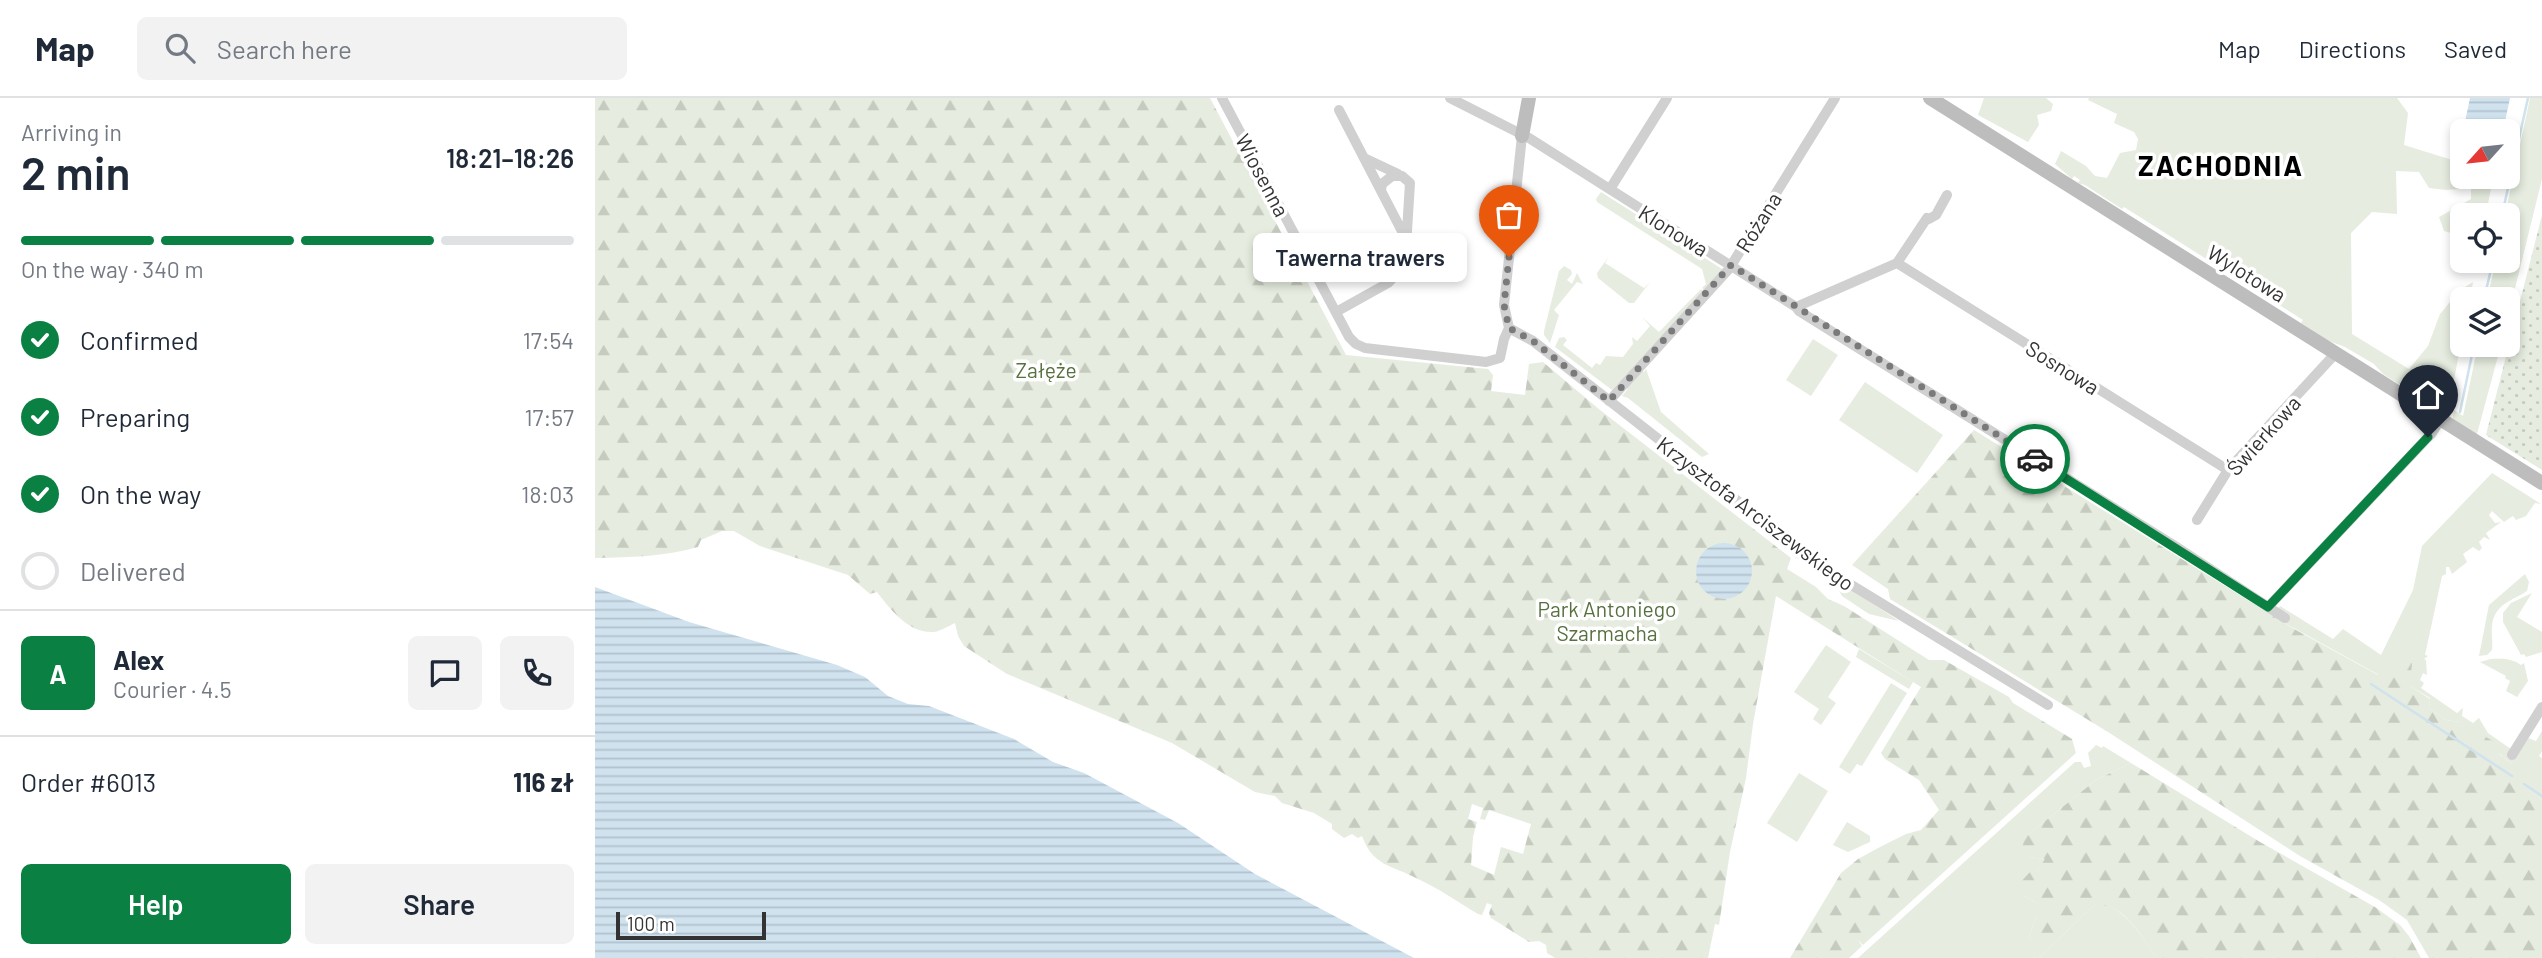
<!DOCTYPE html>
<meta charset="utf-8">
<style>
body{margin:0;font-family:Barlow,sans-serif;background:#f2f2f3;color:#1f2937;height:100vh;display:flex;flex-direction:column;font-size:26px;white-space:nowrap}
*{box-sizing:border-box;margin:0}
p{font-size:23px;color:#747a83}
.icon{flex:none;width:38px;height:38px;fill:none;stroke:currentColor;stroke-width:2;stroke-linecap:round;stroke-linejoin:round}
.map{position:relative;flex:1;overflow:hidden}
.details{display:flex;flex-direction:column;background:#fff;width:595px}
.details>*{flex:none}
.needle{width:46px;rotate:243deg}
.tools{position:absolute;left:1855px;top:21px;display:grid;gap:14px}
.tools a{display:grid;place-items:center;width:70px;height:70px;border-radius:10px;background:#fff;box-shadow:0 4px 10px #0003;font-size:35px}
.scale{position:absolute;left:21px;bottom:18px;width:150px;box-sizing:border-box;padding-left:7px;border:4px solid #333;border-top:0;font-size:19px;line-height:24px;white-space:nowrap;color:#333;-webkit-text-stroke:5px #fff;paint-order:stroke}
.pin{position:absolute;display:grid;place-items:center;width:60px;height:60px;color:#fff;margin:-72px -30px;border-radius:50% 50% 50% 0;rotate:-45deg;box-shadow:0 0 7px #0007}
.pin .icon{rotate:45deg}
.courier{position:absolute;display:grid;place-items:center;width:70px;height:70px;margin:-35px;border:5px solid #0b8043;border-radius:50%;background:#fff;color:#222;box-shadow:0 2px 9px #0007}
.bubble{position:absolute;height:49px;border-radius:10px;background:#fff;box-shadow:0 4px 10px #0003;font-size:23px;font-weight:600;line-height:49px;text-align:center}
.overview em{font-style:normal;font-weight:600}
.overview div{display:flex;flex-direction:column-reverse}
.overview{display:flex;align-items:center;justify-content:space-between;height:119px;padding:0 21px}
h1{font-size:46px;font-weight:600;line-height:52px}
.bar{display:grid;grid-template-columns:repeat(4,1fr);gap:10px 7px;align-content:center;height:84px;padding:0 21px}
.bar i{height:9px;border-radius:5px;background:#e0e1e3}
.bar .on{background:#0b8043}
.bar p{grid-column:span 4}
.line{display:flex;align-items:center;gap:18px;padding:0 21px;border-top:2px solid #e0e1e3}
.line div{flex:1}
.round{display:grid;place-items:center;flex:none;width:74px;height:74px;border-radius:10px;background:#f2f2f3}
ol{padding:0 21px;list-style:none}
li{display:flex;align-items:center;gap:21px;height:77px}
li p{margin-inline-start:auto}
li .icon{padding:7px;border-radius:50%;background:#0b8043;color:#fff;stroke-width:4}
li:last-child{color:#747a83}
li i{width:38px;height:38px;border:4px solid #e0e1e3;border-radius:50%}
.button{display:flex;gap:14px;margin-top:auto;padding:14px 21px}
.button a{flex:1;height:80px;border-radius:10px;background:#0b8043;color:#fff;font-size:28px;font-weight:600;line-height:80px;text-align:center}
.button a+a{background:#f2f2f3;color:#1f2937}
header{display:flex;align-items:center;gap:42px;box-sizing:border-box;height:98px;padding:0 35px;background:#fff;border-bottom:2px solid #e0e1e3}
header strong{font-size:33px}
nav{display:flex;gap:38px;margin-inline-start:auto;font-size:24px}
.search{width:490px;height:63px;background:#f2f2f3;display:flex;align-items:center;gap:18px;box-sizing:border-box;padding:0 24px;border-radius:10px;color:#747a83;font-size:26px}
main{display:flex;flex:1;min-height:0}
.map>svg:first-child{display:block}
.green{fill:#e6ecdf}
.forest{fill:url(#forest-firs);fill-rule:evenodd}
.garden{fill:url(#garden-dots)}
.water{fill:url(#water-rules)}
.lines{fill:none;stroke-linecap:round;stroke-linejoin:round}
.stream{stroke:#cfe2ee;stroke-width:2.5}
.street{stroke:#d0d0d0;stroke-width:10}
.secondary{stroke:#bdbdbd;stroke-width:14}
.done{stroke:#7a7a7a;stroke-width:7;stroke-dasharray:0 12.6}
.route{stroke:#0b8043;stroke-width:9}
.labels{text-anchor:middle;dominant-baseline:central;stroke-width:7;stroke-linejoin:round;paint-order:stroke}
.street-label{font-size:21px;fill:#333;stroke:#fff}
.park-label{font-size:21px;fill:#56703f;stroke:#fff}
.district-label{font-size:28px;font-weight:bold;letter-spacing:2px;fill:#000;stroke:#fff}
</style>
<header>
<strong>Map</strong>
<div class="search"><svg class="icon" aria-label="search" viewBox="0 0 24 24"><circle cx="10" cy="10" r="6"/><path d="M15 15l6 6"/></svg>Search here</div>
<nav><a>Map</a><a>Directions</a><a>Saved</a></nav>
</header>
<main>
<section class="details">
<div class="overview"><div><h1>2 min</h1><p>Arriving in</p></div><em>18:21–18:26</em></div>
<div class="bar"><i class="on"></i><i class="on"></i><i class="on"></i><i></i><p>On the way · 340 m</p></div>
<ol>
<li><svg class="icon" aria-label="check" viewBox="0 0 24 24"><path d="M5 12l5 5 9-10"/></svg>Confirmed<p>17:54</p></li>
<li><svg class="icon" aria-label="check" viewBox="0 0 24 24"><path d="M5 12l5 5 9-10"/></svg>Preparing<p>17:57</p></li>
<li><svg class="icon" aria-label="check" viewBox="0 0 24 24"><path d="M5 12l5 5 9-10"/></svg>On the way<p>18:03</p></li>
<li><i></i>Delivered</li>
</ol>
<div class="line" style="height:126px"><b class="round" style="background:#0b8043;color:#fff">A</b><div><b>Alex</b><p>Courier · 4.5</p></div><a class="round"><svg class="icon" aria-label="chat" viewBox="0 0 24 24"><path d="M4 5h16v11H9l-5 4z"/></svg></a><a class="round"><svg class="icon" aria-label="phone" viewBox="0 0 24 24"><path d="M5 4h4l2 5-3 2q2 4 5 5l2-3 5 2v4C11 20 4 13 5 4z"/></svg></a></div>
<div class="line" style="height:91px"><div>Order #6013</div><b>116 zł</b></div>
<div class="button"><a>Help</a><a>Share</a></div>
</section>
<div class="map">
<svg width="1947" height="860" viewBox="0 0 1947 860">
<defs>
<pattern id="forest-firs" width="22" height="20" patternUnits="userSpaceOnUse" patternTransform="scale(1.75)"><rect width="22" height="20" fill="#e6ecdf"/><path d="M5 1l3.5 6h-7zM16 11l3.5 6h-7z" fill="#c6cbc0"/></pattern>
<pattern id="garden-dots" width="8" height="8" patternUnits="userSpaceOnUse" patternTransform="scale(1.75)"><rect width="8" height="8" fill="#e6ecdf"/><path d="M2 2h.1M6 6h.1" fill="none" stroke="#c6cbc0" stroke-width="1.8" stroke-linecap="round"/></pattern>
<pattern id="water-rules" width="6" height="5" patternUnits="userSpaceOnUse" patternTransform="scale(1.75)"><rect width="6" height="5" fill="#cfe2ee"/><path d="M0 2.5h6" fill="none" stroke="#b2c2cd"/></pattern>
</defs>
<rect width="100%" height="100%" fill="#fff"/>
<path class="green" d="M 1389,0 L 1451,0 L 1458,6 L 1456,13 L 1442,17 L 1444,27 L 1433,44 L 1383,17 Z
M 1494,0 L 1802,0 L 1813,15 L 1809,47 L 1867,65 L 1867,79 L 1898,79 L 1891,117 L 1867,117 L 1867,138 L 1849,133 L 1844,119 L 1876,101 L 1876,90 L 1851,92 L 1834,90 L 1824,74 L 1801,73 L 1802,116 L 1777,114 L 1756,135 L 1757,236 L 1814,271 L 1833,248 L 1845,216 L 1865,192 L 1878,184 L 1875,201 L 1867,201 L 1867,240 L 1854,308 L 1847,313 L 1788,276 L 1779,266 L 1750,249 L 1734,243 L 1706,225 L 1708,222 L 1529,109 L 1527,111 L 1490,87 L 1483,85 L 1485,82 L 1479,78 L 1477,81 L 1460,66 L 1466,53 L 1491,68 L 1500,78 L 1512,80 L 1525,55 L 1541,52 L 1543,41 L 1539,34 L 1519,25 L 1522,16 L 1493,2 Z
M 1935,0 L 1947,0 L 1947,81 L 1913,219 L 1913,201 L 1892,201 L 1901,163 L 1913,163 L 1913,117 L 1910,117 Z
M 1006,94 L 1127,171 L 1127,174 L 1110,193 L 1107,190 L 1111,186 L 1107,171 L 1002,104 L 1001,101 Z
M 1014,158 L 1010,165 L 1049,190 L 1055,184 L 1039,205 L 1034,205 L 1003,180 L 1002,175 Z
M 969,168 L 976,172 L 977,176 L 972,182 L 977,186 L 982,175 L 988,186 L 982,184 L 959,212 L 964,217 L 955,245 L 949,237 L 949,233 L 964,173 Z
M 1106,191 L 1109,194 L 1017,292 L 960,249 L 964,240 L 969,239 L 972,242 L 968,247 L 997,270 L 1001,265 L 1005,267 L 1011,258 L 1028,259 L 1038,246 L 1037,239 L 1042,243 L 1055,228 L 1047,219 L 1064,234 Z
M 1218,241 L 1243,257 L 1216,298 L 1191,282 Z
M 1883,247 L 1906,247 L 1882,336 L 1857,324 L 1859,312 L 1868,318 Z
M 1051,271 L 1066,314 L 1114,356 L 1107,359 L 1033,300 L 1027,298 L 1033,291 L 1030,289 L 1046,272 L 1049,274 Z
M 1270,284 L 1348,337 L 1322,375 L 1244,322 Z
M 1897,375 L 1946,406 L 1940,405 L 1931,418 L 1921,422 L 1918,418 L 1909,424 L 1897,413 L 1894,417 L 1900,425 L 1906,424 L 1891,435 L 1895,442 L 1889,439 L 1884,444 L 1887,450 L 1884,453 L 1878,449 L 1868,456 L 1872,464 L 1857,476 L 1854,469 L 1851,469 L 1851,476 L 1847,478 L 1830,557 L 1833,558 L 1829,561 L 1831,562 L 1832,577 L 1828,575 L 1825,582 L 1829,585 L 1826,590 L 1862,615 L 1868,610 L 1867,618 L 1878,625 L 1884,620 L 1893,635 L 1923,656 L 1933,640 L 1941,643 L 1947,633 L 1947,653 L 1944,658 L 1947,660 L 1947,702 L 1917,681 L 1917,666 L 1865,624 L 1851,622 L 1834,610 L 1835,600 L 1815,588 L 1784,577 L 1677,518 L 1685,508 L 1738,541 L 1748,531 L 1786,557 L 1818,492 L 1827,448 Z
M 1201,455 L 1313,529 L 1304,523 L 1274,516 L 1247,498 L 1240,485 L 1197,457 Z
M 1930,476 L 1934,484 L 1932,493 C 1917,503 1899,506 1897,528 C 1896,536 1898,544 1897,552 L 1892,557 L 1884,558 L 1894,507 Z
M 1937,495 L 1922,519 L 1947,534 L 1947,554 L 1931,559 L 1929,556 L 1926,557 L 1908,524 L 1908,515 L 1916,505 Z
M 1231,547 L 1256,564 L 1233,599 L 1241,605 L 1226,627 L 1218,621 L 1224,611 L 1199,594 Z
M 1264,551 L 1318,584 L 1314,591 L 1261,559 Z
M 1896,561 C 1909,560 1918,561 1926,567 L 1929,565 L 1933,583 L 1922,599 L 1911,593 L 1915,583 L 1910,580 L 1911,578 L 1885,564 Z
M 1296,585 L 1312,595 L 1267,668 L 1262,666 L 1255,676 L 1244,669 Z
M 1501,647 L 1507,650 L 1508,648 L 1536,665 L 1501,682 L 1430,739 L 1433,759 L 1451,761 L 1443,772 L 1435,775 L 1429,798 L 1442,805 L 1442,817 L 1434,839 L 1445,854 L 1438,860 L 1263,860 L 1480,664 L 1486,664 L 1489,670 L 1496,668 L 1493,655 Z
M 1204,675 L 1233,693 L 1202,744 L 1172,725 Z
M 1252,724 L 1275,738 L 1275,744 L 1253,754 L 1238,747 Z
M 1507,806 C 1533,812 1547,840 1562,860 L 1444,860 L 1498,808 Z"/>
<path class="forest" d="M 0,0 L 615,0 L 751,257 L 893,271 L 898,277 L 896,293 L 930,297 L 934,266 L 948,264 L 1005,312 L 1196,460 L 1192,471 L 1221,489 L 1233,501 L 1249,508 L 1334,562 L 1349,562 L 1414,599 L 1418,605 L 1477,641 L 1481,655 L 1268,847 L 1263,842 L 1267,848 L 1254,860 L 1195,860 L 1246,775 L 1263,761 L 1285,749 L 1311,736 L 1326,732 L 1344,712 L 1324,682 L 1290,661 L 1286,655 L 1326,589 L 1181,498 L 1158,626 L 1151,680 L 1135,754 L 1124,827 L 1120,826 L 1113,860 L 960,860 L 952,855 L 951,847 L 944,843 L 934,844 L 896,820 L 894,815 L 897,807 L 892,805 L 887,817 L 883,816 C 863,804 843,790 821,780 C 796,767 778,768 767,738 L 763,740 L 757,736 L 749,740 L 737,731 L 737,726 L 719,715 L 687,705 L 680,698 L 660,694 L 577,645 L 412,576 L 369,548 L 363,538 L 360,525 C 353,528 346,533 339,534 C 314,536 295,511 282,494 L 275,496 L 253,477 L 165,448 L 139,433 L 127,433 L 106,442 L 103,449 C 69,459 35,459 0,460 ZM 1101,467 L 1156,470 L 1153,487 L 1103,484 ZM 877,706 L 888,710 L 885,721 L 890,722 L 894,712 L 936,726 L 928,756 L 906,749 L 899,777 L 876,767 L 878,739 L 882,724 L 873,721 Z
M 1379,332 L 1701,532 L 1783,577 L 1793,566 L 1817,565 L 1815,588 L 1835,601 L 1834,610 L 1851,622 L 1865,624 L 1903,646 L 1904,656 L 1917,666 L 1922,676 L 1918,681 L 1947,702 L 1947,860 L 1834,860 L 1812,822 L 1784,802 L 1705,758 L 1513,634 L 1295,501 L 1293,491 L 1257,467 Z
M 1536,665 L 1665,744 L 1780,809 L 1805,827 L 1814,838 L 1826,860 L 1562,860 C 1547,840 1528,801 1498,808 L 1444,860 L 1438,860 L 1444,854 L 1434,839 L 1442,817 L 1442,805 L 1429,798 L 1422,788 L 1435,774 L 1443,772 L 1450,761 L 1433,759 L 1426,753 L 1430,739 L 1501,682 Z"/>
<path class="garden" d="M 1947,117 L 1947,372 L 1891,337 Z"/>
<path class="water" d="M 1875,0 L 1915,0 L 1908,33 L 1868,33 Z
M1101 473a28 28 0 1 1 56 0a28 28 0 1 1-56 0Z
M 0,489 L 94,524 L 242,567 L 270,579 L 293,598 L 313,606 L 334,608 L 419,641 L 458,664 L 489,675 L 583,725 L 660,776 L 819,860 L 0,860 Z"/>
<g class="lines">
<path class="stream" d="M 1907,117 L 1933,0
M 1889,201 L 1898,163
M 1865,314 L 1879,247
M 1776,586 L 1917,678
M 1929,686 L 1947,698"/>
<path class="street" d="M 627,0 L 754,239 L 761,246 L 770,250 L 891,264 L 905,260 L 909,241 L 914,230 L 909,207 L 927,38
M 855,0 L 934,40 L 1201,209 L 1204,213 L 1580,448 L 1690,520
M 744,12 L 810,139
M 769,60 L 803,76
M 1015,91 L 1072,0
M 1302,165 L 1633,372
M 1201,209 L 1302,165 L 1332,120 L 1334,121 L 1341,117 L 1352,97
M 741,214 L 793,185 L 804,173 L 811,149 L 815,85 L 807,78 L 797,78 L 787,86 L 786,92
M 914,230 L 938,243 L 1227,469 L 1453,607
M 1014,303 L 1134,171 L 1240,0
M 1602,422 L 1633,372 L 1740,256
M 1673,509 L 1837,335 L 1845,322
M 1917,657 L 1947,609"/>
<path class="secondary" d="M 1335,0 L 1947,385
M 927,38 L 934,0"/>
</g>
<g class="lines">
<path class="done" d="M 914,159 L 909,207 L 914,230 L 938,243 L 1014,303 L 1136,167 L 1440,361"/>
<path class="route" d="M 1440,361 L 1673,509 L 1833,339"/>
</g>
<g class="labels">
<g class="street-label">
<text transform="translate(668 77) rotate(62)">Wiosenna</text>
<text transform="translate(1163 124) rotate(-58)">Różana</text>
<text transform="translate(1079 132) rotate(32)">Klonowa</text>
<text transform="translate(1652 175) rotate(32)">Wylotowa</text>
<text transform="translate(1468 269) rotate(32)">Sosnowa</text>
<text transform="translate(1668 337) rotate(-48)">Świerkowa</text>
<text transform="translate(1161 415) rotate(37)">Krzysztofa Arciszewskiego</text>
</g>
<g class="park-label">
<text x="451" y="271">Załęże</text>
<text x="1012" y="510">Park Antoniego<tspan x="1012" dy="24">Szarmacha</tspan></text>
</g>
<g class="district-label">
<text x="1626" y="67">ZACHODNIA</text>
</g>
</g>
</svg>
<div class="tools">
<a><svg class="needle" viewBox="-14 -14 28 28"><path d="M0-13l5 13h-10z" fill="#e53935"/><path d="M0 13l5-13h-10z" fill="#747a83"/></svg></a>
<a><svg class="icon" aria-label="locate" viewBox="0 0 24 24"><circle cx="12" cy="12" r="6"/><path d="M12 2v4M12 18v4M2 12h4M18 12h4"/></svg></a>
<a><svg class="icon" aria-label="layers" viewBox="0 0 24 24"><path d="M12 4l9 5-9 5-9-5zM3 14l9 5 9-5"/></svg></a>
</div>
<div class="scale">100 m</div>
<div class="pin" style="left:914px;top:159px;background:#ea580c"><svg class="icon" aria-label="bag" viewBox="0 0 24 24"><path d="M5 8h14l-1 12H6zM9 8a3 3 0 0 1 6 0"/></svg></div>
<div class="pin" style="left:1833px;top:339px;background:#1f2937"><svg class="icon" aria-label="home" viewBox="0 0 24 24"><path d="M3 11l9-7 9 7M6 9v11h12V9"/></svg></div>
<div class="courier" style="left:1440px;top:361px"><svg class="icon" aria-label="car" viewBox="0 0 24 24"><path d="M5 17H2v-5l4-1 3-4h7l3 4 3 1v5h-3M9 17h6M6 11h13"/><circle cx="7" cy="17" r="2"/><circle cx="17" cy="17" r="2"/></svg></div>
<div class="bubble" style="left:658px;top:135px;width:214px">Tawerna trawers</div>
</div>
</main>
